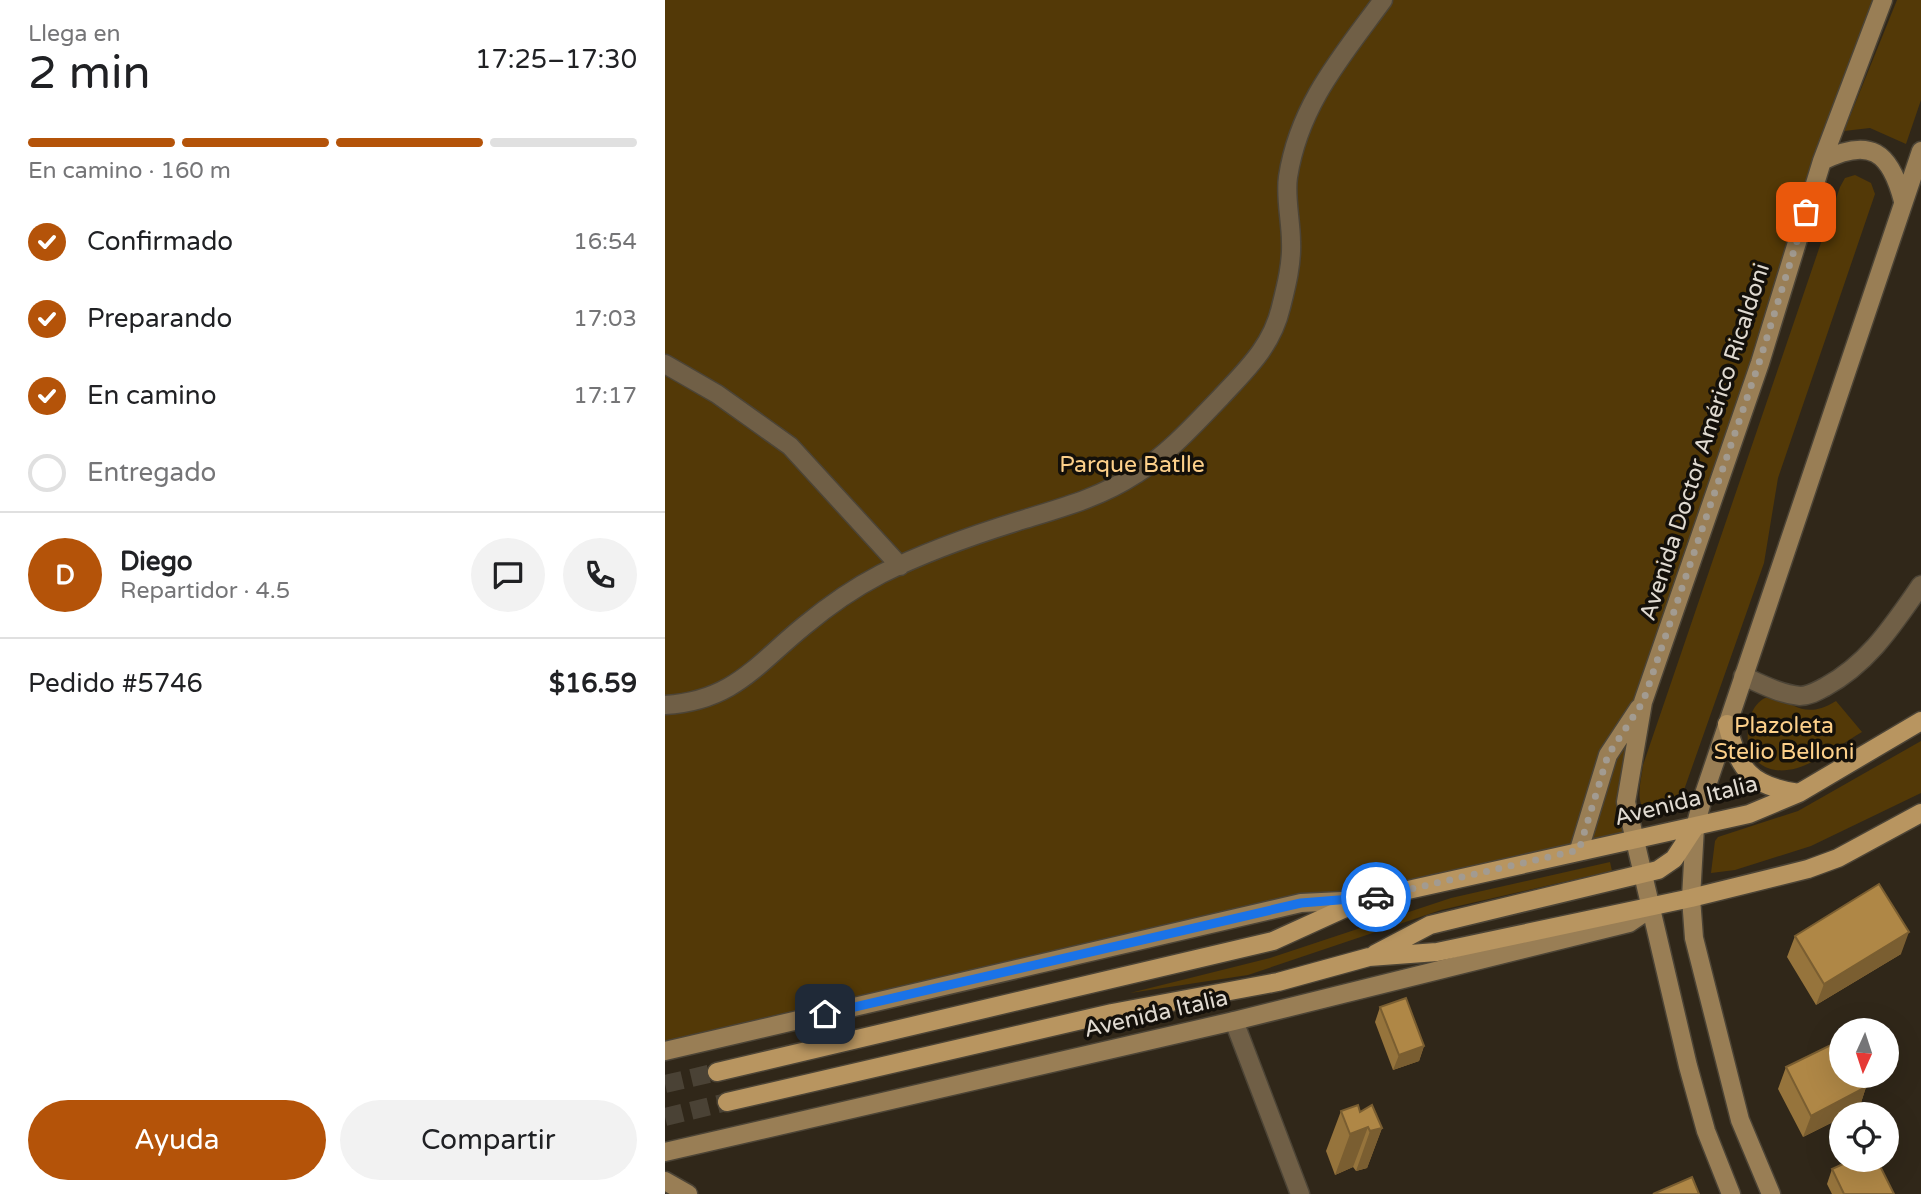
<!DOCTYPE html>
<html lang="es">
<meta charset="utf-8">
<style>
body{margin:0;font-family:"Varela Round",sans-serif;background:#f2f2f2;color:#202124;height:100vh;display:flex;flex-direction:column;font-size:26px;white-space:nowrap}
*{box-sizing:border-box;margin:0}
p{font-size:23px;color:#757577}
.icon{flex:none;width:38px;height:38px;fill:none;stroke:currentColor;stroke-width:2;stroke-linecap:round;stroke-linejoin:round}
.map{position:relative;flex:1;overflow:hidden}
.sheet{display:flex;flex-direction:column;background:#fff;width:665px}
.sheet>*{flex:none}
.needle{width:46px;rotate:183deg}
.fabs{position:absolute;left:1164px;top:1018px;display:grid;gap:14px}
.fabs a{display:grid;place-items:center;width:70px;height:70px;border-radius:50%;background:#fff;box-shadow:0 7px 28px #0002;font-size:35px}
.pin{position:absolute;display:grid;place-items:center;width:60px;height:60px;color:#fff;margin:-30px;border-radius:14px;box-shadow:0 4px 10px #0006}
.courier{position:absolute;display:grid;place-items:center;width:70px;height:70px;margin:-35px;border:5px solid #1a73e8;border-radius:50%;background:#fff;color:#222;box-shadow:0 2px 9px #0007}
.headline em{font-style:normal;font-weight:600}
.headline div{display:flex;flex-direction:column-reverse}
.headline{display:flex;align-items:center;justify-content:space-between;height:119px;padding:0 28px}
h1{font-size:46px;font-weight:600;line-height:52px}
.bar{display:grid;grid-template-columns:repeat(4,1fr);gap:10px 7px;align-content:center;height:84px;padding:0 28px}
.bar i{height:9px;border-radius:5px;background:#e0e0e0}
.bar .active{background:#b45309}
.bar p{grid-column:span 4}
.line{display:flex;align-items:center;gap:18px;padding:0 28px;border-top:2px solid #e0e0e0}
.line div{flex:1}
.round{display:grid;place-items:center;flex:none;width:74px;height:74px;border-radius:37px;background:#f2f2f2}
ol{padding:0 28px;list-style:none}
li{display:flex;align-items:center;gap:21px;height:77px}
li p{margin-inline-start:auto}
li .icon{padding:7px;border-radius:50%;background:#b45309;color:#fff;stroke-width:4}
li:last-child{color:#757577}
li i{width:38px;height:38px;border:4px solid #e0e0e0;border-radius:50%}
.action{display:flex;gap:14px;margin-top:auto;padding:14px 28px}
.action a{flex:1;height:80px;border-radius:42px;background:#b45309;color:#fff;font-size:28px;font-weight:600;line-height:80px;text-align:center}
.action a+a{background:#f2f2f2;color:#202124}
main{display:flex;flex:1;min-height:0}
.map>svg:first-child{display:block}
.green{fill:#533907}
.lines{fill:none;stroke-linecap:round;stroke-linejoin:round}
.primary-tunnel{stroke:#4a4235;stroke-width:18;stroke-dasharray:18 9;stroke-linecap:butt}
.street-casing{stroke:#4c4436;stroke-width:21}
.secondary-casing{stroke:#4c4436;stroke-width:21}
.primary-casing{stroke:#4c4436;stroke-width:21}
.street{stroke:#705f46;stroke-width:18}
.secondary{stroke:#997e55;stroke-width:18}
.primary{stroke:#b89560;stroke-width:18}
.wall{fill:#96743c}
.shaded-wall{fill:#7a5e31}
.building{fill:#af8746;stroke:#7a5e31;stroke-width:2}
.done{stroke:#a29b91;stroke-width:7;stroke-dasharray:0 12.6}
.route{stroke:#1a73e8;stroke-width:9}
.labels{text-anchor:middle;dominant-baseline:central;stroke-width:7;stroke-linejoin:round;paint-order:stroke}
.street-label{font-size:23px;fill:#e0dad1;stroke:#14100a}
.park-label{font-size:23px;fill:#fdd08a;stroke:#14100a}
</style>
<main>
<section class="sheet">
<div class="headline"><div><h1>2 min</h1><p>Llega en</p></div><em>17:25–17:30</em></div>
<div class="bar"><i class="active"></i><i class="active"></i><i class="active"></i><i></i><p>En camino · 160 m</p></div>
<ol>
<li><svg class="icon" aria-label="check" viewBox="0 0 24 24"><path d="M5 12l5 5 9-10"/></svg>Confirmado<p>16:54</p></li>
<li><svg class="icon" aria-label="check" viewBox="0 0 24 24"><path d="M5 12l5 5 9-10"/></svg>Preparando<p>17:03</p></li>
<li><svg class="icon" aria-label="check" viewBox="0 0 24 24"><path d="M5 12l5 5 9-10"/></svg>En camino<p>17:17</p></li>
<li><i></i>Entregado</li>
</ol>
<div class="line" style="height:126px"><b class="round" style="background:#b45309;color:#fff">D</b><div><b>Diego</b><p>Repartidor · 4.5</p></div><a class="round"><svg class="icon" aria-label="chat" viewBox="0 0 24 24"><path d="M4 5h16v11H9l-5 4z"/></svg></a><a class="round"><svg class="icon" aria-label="phone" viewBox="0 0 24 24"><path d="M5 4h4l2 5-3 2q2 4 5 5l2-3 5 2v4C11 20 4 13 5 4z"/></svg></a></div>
<div class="line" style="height:91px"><div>Pedido #5746</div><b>$16.59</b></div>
<div class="action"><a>Ayuda</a><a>Compartir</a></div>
</section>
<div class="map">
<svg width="1256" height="1194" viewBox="0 0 1256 1194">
<rect width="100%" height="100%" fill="#302719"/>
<path class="green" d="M 0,0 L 1218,0 L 978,702 L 961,802 L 968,840 L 636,903 L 0,1051 Z
M 1232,0 L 1256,0 L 1256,100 L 1241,144 L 1205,128 L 1179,131 Z
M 1190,175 L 1206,183 L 1210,194 L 1113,478 L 1099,563 L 1013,807 L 983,814 C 969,803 976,782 978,765 L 1175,187 L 1180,178 Z
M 1100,698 C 1128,697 1135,723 1171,701 L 1197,732 C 1165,750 1114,796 1084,752 C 1081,734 1082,707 1100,698 Z
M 1256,741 L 1256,793 L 1146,846 L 1070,870 L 1046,873 L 1050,841 L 1053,837 L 1133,811 Z
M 945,862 L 947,871 L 776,910 L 583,975 L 465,993 L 605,958 L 786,898 Z"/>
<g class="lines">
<path class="primary-tunnel" d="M 0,1084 L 52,1072
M 0,1117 L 62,1102"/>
<g class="street-casing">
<path id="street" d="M 0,364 L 52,394 L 125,446 L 235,566
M 1078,676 C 1096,684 1115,694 1135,696 C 1144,696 1152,691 1160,687 C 1204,663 1228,625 1256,585
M 0,705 C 68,701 91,665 139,626 C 163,606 189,588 216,574 C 262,551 311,534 360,519 C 399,507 436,497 471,474 C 503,454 530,424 556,397 C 582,369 607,346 616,307 C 621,287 627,264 626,242 C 626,221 620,197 623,177 C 634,105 677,56 718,0
M 569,1021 L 635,1194"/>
</g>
<g class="secondary-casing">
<path id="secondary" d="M 1157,161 C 1205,137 1225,151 1238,201
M 914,850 L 943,755 L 974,708
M 0,1051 L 636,903 L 698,900
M 0,1152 L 569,1021 L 964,923 L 986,908
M 0,1181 L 23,1194
M 1066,1194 L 1041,1131 L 1023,1066 L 961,802 L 978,702 L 1095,363 L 1157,161 L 1218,0
M 1106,1194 L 1075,1120 L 1029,938 L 1026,898 L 1030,827 L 1039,794 L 1256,151"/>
</g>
<g class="primary-casing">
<path id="primary" d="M 1062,724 C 1074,770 1085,786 1134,793
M 710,954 L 765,925 L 993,870 L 1009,859 L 1030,827
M 52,1072 L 608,941 L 698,900 L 1084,814 L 1134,793 L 1256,721
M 62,1102 L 447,1013 L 613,982 L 704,957 L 772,952 L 1026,898 L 1143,869 L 1173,858 L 1256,813"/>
</g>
<use href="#street" class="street"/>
<use href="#secondary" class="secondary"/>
<use href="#primary" class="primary"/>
</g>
<path class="wall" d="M 1130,936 L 1236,954 L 1151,1005 L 1122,957 Z
M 715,1007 L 759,1046 L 754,1061 L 728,1070 L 710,1022 Z
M 1121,1067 L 1201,1087 L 1194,1109 L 1138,1137 L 1113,1089 Z
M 676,1111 L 695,1112 L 717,1128 L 702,1168 L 691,1171 L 688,1167 L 670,1175 L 661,1151 Z
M 1167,1169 L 1229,1194 L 1167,1194 L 1162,1184 Z"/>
<path class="shaded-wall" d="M 1244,932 L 1236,954 L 1151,1005 L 1159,984 Z
M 759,1046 L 754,1061 L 728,1070 L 734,1055 Z
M 1201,1087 L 1194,1109 L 1182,1115 L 1176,1115 L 1176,1118 L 1138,1137 L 1146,1116 Z
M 703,1127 L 688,1167 L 670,1175 L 685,1134 Z
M 717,1128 L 702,1168 L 691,1171 L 705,1131 Z"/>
<path class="building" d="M 1214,884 L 1244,932 L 1159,984 L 1130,936 Z
M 741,998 L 759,1046 L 734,1055 L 715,1007 Z
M 1176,1040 L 1176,1076 L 1196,1076 L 1201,1087 L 1146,1116 L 1121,1067 Z
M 693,1105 L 695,1112 L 707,1105 L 717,1128 L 705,1131 L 703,1127 L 685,1134 L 676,1111 Z
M 1187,1160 L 1212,1160 L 1229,1194 L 1179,1194 L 1167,1169 Z
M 1027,1177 L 1034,1194 L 988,1194 Z"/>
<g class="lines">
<path class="done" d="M 711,897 L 914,850 L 943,755 L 978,702 L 1094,363 L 1141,212"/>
<path class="route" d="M 160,1014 L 636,903 L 711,897"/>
</g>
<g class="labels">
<g class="street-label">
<text transform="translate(1040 442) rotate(-72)">Avenida Doctor Américo Ricaldoni</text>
<text transform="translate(1021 801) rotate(-14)">Avenida Italia</text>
<text transform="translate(491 1014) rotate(-13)">Avenida Italia</text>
</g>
<g class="park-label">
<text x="467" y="465">Parque Batlle</text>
<text x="1119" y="726">Plazoleta<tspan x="1119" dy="26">Stelio Belloni</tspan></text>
</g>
</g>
</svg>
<div class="fabs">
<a><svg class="needle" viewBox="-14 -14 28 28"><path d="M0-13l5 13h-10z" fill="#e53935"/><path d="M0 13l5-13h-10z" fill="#757577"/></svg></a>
<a><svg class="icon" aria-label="locate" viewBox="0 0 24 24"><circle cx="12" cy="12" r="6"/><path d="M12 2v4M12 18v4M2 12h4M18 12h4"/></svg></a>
</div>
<div class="pin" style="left:1141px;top:212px;background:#ea580c"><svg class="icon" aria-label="bag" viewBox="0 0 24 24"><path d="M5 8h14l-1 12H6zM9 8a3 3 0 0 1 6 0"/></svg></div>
<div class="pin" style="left:160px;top:1014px;background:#1f2937"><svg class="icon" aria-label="home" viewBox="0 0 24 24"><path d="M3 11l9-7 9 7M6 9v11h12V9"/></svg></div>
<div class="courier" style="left:711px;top:897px"><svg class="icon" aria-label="car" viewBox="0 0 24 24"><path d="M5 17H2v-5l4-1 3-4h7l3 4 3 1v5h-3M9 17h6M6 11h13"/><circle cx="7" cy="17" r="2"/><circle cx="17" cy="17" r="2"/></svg></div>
</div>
</main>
